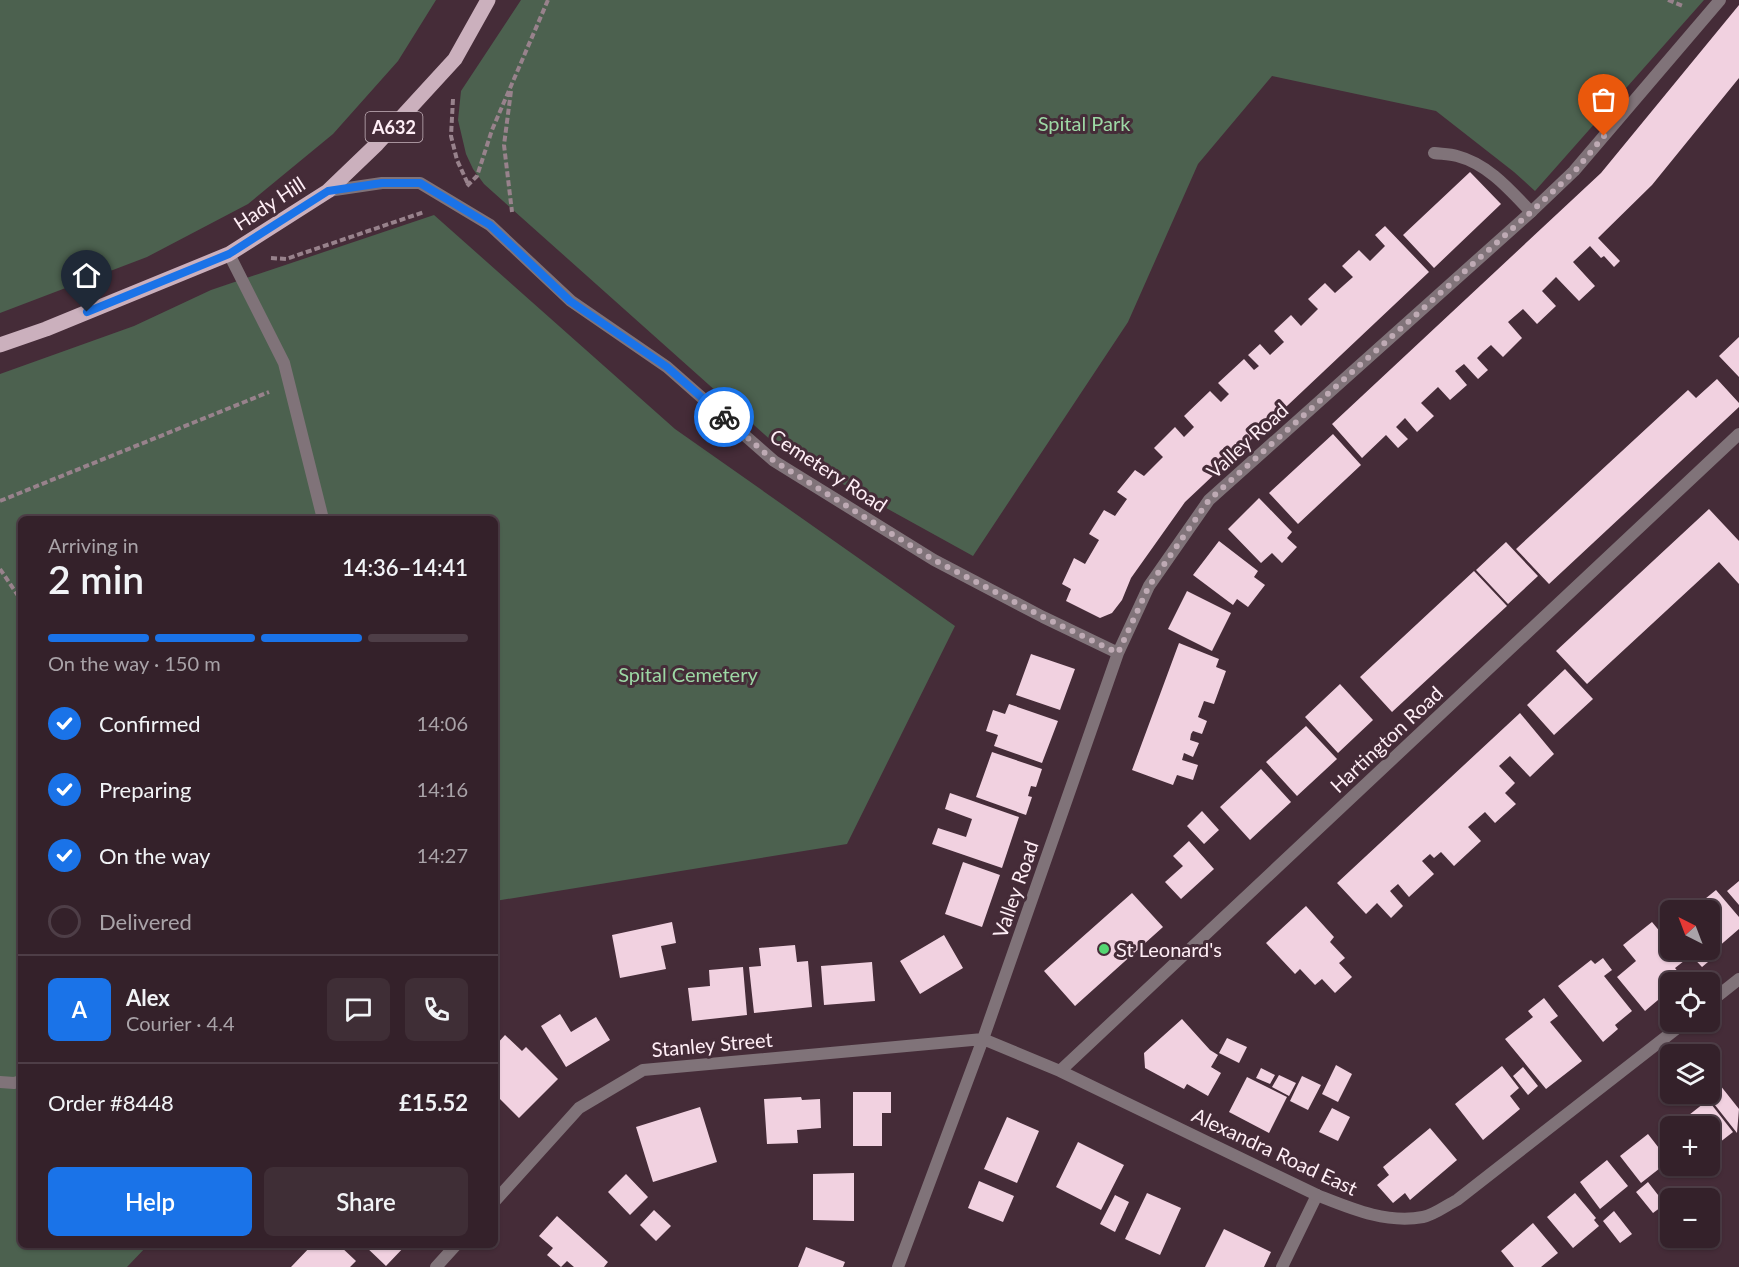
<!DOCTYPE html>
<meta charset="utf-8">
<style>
body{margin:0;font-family:Lato,sans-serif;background:#3f2e36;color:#f1f3f6;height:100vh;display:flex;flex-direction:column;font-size:22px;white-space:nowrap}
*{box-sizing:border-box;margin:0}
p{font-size:20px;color:#a9a3a8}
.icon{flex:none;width:33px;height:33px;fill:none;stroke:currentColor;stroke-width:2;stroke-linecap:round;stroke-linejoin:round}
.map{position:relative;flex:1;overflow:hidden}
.side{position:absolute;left:18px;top:516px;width:480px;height:732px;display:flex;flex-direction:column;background:#34212a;border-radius:9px;box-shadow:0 2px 4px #0004,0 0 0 2px #4e3e47}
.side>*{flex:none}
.needle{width:39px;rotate:318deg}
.fabs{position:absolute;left:1660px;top:900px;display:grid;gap:12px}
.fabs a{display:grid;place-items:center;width:60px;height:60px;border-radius:9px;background:#34212a;box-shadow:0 2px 4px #0004,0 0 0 2px #4e3e47;font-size:30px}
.pin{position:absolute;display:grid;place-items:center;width:51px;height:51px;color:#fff;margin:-62px -26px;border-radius:50% 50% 50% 0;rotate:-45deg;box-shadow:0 0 6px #0007}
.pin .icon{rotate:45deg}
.courier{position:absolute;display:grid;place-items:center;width:60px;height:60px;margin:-30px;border:4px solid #1a73e8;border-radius:50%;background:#fff;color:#222;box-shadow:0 2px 8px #0007}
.overview em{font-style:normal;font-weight:600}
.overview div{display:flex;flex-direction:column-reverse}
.overview{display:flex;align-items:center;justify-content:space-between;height:102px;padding:0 30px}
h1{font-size:39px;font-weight:600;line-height:45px}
.bar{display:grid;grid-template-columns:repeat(4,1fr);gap:9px 6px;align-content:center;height:72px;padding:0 30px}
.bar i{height:8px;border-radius:4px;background:#4e3e47}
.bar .selected{background:#1a73e8}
.bar p{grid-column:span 4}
.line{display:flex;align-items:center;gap:15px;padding:0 30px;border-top:2px solid #4e3e47}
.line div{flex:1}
.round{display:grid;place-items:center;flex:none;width:63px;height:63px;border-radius:9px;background:#3f2e36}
ol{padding:0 30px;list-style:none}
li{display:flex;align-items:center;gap:18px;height:66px}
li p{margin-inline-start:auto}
li .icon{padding:6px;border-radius:50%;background:#1a73e8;color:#fff;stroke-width:4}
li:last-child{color:#a9a3a8}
li i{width:33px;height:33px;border:3px solid #4e3e47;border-radius:50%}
.action{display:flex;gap:12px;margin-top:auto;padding:12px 30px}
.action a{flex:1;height:69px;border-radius:9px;background:#1a73e8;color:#fff;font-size:24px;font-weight:600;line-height:69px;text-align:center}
.action a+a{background:#3f2e36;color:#f1f3f6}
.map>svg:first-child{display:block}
.green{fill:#4c614f}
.building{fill:#f1d1e0}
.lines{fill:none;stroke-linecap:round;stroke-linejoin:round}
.path{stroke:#98828c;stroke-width:4;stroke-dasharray:6 3;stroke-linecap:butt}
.lane{stroke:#807379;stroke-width:12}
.street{stroke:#807379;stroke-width:12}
.primary{stroke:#cbb0bd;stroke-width:15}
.done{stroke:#beaab4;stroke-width:6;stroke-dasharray:0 10.8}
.route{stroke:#1a73e8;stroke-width:8}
.poi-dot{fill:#54d672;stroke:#452c38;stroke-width:2}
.labels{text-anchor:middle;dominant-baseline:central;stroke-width:6;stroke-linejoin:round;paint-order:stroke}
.shield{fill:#452c38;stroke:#c7b4bd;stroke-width:1.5}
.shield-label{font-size:18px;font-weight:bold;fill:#ffeef6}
.park-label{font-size:20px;fill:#9dd8a5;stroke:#452c38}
.street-label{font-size:20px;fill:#ffeef6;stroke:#452c38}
.poi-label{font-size:20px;fill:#ffeef6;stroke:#452c38;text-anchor:start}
</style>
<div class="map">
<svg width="1739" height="1267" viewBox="0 0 1739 1267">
<rect width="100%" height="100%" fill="#452c38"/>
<path class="green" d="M 0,0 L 436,0 L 398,61 L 333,134 L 248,204 L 147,257 L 0,313 Z
M 521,0 L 1704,0 L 1535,191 L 1514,172 L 1436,111 L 1272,76 L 1198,164 L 1128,322 L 973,556 L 783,451 L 484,184 L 473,169 L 466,154 L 458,120 L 461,91 Z
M 434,215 L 675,429 L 955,626 L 847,844 L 495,901 L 495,519 L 21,519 L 21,1245 L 148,1245 L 127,1267 L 0,1267 L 0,374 L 134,326 L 211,290 Z"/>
<path class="building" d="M 1739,5 L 1739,78 L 1652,185 L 1598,238 L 1620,261 L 1614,267 L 1604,256 L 1601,258 L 1590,246 L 1573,262 L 1595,286 L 1579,301 L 1556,277 L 1542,291 L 1556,306 L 1537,324 L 1523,309 L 1508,322 L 1522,338 L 1503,357 L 1491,345 L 1483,352 L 1477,358 L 1488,370 L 1478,379 L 1464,364 L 1455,371 L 1467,385 L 1450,400 L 1438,387 L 1421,403 L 1434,416 L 1417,432 L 1405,418 L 1396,427 L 1408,439 L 1398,448 L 1386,435 L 1362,458 L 1332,424 L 1601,173 Z
M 1470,172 L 1501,204 L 1434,268 L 1403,235 Z
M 1385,226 L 1429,272 L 1185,502 L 1131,578 L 1122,600 L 1112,613 L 1100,618 L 1066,601 L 1071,589 L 1062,584 L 1074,558 L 1085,564 L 1099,540 L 1089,534 L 1104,510 L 1115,516 L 1127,499 L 1117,492 L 1135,470 L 1144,476 L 1163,457 L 1154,448 L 1175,427 L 1184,437 L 1194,427 L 1184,416 L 1210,391 L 1221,402 L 1229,394 L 1218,383 L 1244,359 L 1254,370 L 1259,366 L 1248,355 L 1260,344 L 1270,355 L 1284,342 L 1274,331 L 1291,315 L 1301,326 L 1318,309 L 1308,299 L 1325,283 L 1335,293 L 1353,277 L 1342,266 L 1359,250 L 1370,261 L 1385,246 L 1375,235 Z
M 1739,337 L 1739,377 L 1719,356 Z
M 1717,379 L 1739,403 L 1739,407 L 1549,584 L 1516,549 L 1688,390 L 1696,398 Z
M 1333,434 L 1361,465 L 1298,524 L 1269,493 Z
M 1259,498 L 1292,532 L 1287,538 L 1297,547 L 1282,563 L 1272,553 L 1261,563 L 1228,529 Z
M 1709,509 L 1739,541 L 1739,584 L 1719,562 L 1587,684 L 1556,651 Z
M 1219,541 L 1258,571 L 1254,577 L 1265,585 L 1248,607 L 1237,599 L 1233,605 L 1193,575 Z
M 1506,542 L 1538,576 L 1508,604 L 1476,570 Z
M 1474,571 L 1507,606 L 1392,712 L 1360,677 Z
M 1187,591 L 1231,613 L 1212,651 L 1168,629 Z
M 1179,643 L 1219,659 L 1216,667 L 1226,671 L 1214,704 L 1204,701 L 1198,717 L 1207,721 L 1202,734 L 1193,731 L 1191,734 L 1190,740 L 1199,743 L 1193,757 L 1184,753 L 1182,760 L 1198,765 L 1193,780 L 1177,775 L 1173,785 L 1132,770 Z
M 1031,654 L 1075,669 L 1060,710 L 1016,695 Z
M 1565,669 L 1593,699 L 1554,735 L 1527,705 Z
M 1340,684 L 1373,720 L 1338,753 L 1305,717 Z
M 1009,704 L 1058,721 L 1042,763 L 994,746 L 998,735 L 986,731 L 993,710 L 1005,714 Z
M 1520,713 L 1554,754 L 1530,777 L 1510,756 L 1499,766 L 1515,783 L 1505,793 L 1516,804 L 1495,823 L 1485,812 L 1468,827 L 1481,841 L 1454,866 L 1441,852 L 1434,858 L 1430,854 L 1422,861 L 1434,874 L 1422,885 L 1409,897 L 1398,884 L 1390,891 L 1403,906 L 1391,918 L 1377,903 L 1366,914 L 1337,883 Z
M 1306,726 L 1337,759 L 1297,796 L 1266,762 Z
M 992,752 L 1042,769 L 1036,787 L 1031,786 L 1028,796 L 1032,797 L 1026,815 L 976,797 Z
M 1261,769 L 1291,802 L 1250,840 L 1220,807 Z
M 950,793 L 1019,817 L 1002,868 L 932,844 L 938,828 L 966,837 L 972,819 L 945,809 Z
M 1202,811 L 1219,830 L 1204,844 L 1187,826 Z
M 1189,841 L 1214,869 L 1181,899 L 1165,882 L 1183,866 L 1173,856 Z
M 963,862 L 1000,875 L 982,927 L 945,914 Z
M 1739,881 L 1739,905 L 1727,891 Z
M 1716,890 L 1739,917 L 1739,929 L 1717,948 L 1720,952 L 1702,967 L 1686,950 L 1710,950 L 1710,910 L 1707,910 L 1700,903 Z
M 1132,893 L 1163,927 L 1075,1006 L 1044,971 Z
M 1306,906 L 1334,937 L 1330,942 L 1345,958 L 1339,963 L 1352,977 L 1335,993 L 1322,979 L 1315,985 L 1300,969 L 1295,974 L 1266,943 Z
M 672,922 L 676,943 L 661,946 L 666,969 L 620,978 L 612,935 Z
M 1652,922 L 1671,945 L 1671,950 L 1675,950 L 1684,961 L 1675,968 L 1684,979 L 1679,982 L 1671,982 L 1671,989 L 1645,1011 L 1617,977 L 1636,961 L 1623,945 Z
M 944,935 L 963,968 L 920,994 L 900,961 Z
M 795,945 L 797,962 L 808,961 L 812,1007 L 754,1013 L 749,967 L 761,966 L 759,948 Z
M 1603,958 L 1612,970 L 1604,976 L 1632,1011 L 1615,1025 L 1618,1029 L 1603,1042 L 1558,986 L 1591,960 L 1595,964 Z
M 872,962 L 875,1001 L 824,1005 L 821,966 Z
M 743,967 L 747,1015 L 692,1021 L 688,988 L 710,986 L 709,970 Z
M 1544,998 L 1558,1016 L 1550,1022 L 1582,1061 L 1546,1089 L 1505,1039 L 1533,1017 L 1528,1011 Z
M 560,1014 L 571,1032 L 596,1017 L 610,1040 L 566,1067 L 541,1026 Z
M 1182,1019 L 1210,1050 L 1218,1055 L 1211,1067 L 1221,1073 L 1208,1096 L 1187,1084 L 1184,1089 L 1145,1068 L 1144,1053 Z
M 505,1035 L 522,1051 L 526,1047 L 558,1079 L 519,1118 L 495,1094 L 495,1046 Z
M 1227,1038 L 1247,1047 L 1239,1063 L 1219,1053 Z
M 1336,1065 L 1352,1074 L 1338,1102 L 1322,1094 Z
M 1502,1066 L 1519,1088 L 1510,1096 L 1520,1109 L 1483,1140 L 1455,1104 Z
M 1523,1067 L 1538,1086 L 1528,1095 L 1513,1076 Z
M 1261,1068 L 1275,1075 L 1270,1084 L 1256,1078 Z
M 1279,1075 L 1296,1083 L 1289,1096 L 1272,1087 Z
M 1302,1076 L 1321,1085 L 1308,1110 L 1290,1101 Z
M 1247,1077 L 1287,1097 L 1269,1133 L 1229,1112 Z
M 1720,1085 L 1739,1109 L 1737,1133 L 1707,1095 Z
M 853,1092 L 891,1092 L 891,1113 L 882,1113 L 882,1146 L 853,1146 Z
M 801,1097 L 802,1100 L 820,1099 L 821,1128 L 797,1130 L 798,1143 L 767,1144 L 764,1099 Z
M 1708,1100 L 1733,1132 L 1710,1150 L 1710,1126 L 1675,1126 Z
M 700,1107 L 717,1162 L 653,1182 L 636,1127 Z
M 1332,1108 L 1350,1117 L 1338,1141 L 1319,1132 Z
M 1007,1117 L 1039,1131 L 1017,1183 L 984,1169 Z
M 1430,1128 L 1457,1160 L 1410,1200 L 1405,1193 L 1393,1203 L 1377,1185 L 1389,1175 L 1383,1167 Z
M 1648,1134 L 1669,1161 L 1641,1183 L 1620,1156 Z
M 1078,1142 L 1124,1165 L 1101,1210 L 1056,1187 Z
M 1607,1160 L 1628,1186 L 1600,1209 L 1580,1182 Z
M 854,1173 L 854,1221 L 813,1220 L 813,1174 Z
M 626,1174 L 648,1197 L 630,1215 L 608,1192 Z
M 979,1181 L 1014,1196 L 1003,1222 L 968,1208 Z
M 1648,1182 L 1665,1204 L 1653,1213 L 1636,1192 Z
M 1147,1193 L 1181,1208 L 1160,1255 L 1125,1239 Z
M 1575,1193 L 1596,1218 L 1594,1220 L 1599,1226 L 1573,1248 L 1547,1217 Z
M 1115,1195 L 1129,1202 L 1115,1232 L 1100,1224 Z
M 654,1210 L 671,1226 L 656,1241 L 640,1225 Z
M 1614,1211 L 1632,1234 L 1620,1243 L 1603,1221 Z
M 557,1216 L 608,1262 L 604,1267 L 574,1267 L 567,1261 L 561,1267 L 547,1255 L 553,1248 L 539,1236 Z
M 1533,1223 L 1558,1253 L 1541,1267 L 1514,1267 L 1501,1251 Z
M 1224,1229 L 1271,1252 L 1264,1267 L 1205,1267 Z
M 312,1245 L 339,1245 L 356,1261 L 350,1267 L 291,1267 Z
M 364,1245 L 406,1245 L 386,1266 Z
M 806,1247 L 845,1262 L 843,1267 L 798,1267 Z"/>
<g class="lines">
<path class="path" d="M 1668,0 L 1683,6
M 511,91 L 504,145 L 512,212
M 453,99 L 451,136 L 457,160 L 468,184
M 467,186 L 477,176 L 492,130 L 548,0
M 271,258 L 286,259 L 424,212
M 0,501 L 269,392
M 0,569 L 21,600"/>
<path class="lane" d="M 1434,153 C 1441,154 1450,154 1457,156 C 1488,164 1510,190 1531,212
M 229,254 L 284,363 L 323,519
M 0,1082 L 14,1083 L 21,1081
M 1282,1267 L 1317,1195"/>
<path class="street" d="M 328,191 L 382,183 L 420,183 L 490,225 L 571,301 L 667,367 L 774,461 L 934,560 L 1043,617 L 1118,653
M 1710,1002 L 1739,979
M 1060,1071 L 1739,434
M 495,1201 L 579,1108 L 643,1070 L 983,1039 L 1060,1071 L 1317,1195 C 1350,1208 1386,1224 1423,1217 C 1434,1215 1447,1205 1457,1200 L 1685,1022
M 436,1267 L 456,1245
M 898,1267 L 983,1039 L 1118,653 L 1149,586 L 1209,500 L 1531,212 L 1574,171 L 1720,0"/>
<path class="primary" d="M 0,345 L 46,329 L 229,254 L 328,191 L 377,144 L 455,59 L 488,0"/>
</g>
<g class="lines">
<path class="done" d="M 724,417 L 774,461 L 934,560 L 1043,617 L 1118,653 L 1149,586 L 1209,500 L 1531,212 L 1575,171 L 1604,136"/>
<path class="route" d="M 87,312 L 229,254 L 328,191 L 382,183 L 420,183 L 490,225 L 570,301 L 667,367 L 724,417"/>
</g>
<circle class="poi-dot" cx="1104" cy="949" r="6"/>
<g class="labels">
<rect class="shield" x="365.5" y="112" width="57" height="30" rx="4.5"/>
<g class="shield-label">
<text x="394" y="127">A632</text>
</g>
<g class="park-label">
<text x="1084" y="123">Spital Park</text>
<text x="688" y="674">Spital Cemetery</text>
</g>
<g class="street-label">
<text transform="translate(269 203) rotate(-33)">Hady Hill</text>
<text transform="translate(1247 440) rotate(-42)">Valley Road</text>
<text transform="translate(829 470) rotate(33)">Cemetery Road</text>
<text transform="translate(1386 739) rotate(-43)">Hartington Road</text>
<text transform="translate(1015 889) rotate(-71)">Valley Road</text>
<text transform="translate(712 1044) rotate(-5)">Stanley Street</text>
<text transform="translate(1275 1151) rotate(25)">Alexandra Road East</text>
</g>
<g class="poi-label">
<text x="1116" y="949">St Leonard's</text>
</g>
</g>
</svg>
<div class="fabs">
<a><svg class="needle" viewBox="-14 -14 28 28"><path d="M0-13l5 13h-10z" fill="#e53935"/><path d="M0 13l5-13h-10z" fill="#a9a3a8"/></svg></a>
<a><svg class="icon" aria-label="locate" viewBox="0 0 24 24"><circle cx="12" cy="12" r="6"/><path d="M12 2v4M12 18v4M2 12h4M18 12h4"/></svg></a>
<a><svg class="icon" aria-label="layers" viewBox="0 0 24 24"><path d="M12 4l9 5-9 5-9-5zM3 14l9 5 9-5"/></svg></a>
<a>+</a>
<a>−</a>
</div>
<div class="pin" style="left:1604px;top:136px;background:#ea580c"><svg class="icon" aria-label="bag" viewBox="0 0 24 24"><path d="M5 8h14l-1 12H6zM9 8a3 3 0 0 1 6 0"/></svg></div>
<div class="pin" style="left:87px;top:312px;background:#1f2937"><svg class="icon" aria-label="home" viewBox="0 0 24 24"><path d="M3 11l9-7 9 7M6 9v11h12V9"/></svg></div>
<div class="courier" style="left:724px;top:417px"><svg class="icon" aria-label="bike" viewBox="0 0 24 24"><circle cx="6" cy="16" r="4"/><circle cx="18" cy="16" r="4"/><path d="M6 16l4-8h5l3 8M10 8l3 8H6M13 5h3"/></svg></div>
<section class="side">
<div class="overview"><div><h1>2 min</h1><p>Arriving in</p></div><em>14:36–14:41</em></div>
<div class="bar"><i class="selected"></i><i class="selected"></i><i class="selected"></i><i></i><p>On the way · 150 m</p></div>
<ol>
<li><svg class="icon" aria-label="check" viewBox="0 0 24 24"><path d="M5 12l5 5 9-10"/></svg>Confirmed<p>14:06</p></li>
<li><svg class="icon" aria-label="check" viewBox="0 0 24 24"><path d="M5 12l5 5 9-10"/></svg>Preparing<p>14:16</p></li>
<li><svg class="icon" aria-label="check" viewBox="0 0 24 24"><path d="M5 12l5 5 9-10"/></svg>On the way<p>14:27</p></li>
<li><i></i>Delivered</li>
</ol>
<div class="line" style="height:108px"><b class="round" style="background:#1a73e8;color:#fff">A</b><div><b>Alex</b><p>Courier · 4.4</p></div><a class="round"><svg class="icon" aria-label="chat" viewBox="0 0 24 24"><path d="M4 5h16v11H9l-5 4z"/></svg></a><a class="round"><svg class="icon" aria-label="phone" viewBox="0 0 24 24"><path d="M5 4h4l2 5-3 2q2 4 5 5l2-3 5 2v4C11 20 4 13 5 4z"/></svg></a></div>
<div class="line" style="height:78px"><div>Order #8448</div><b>£15.52</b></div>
<div class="action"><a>Help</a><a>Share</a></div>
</section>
</div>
